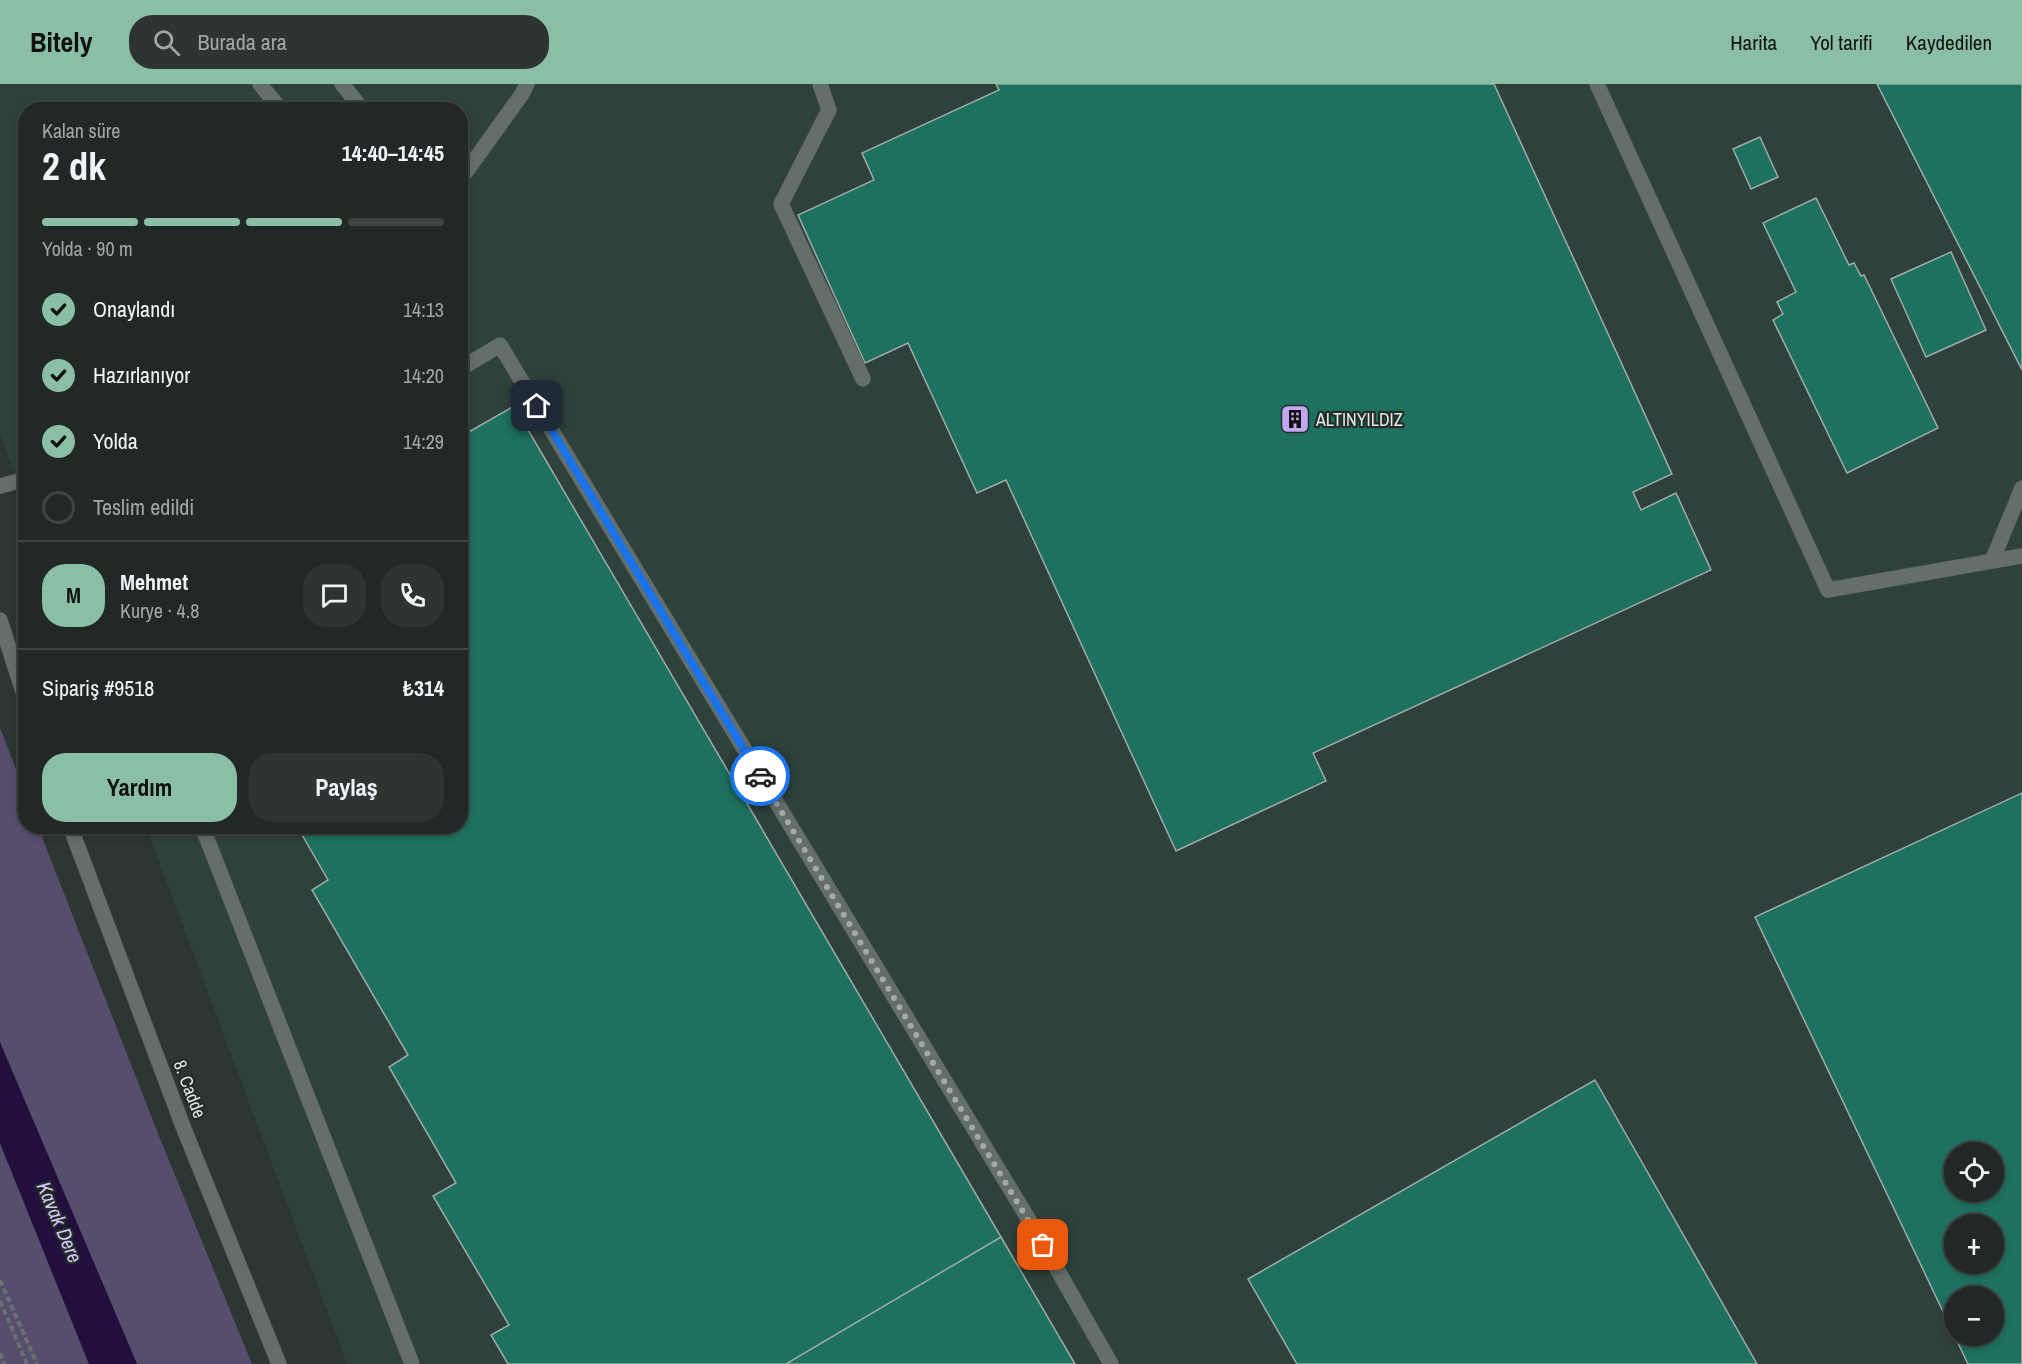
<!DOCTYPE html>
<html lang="tr">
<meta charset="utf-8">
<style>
body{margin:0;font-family:"Archivo Narrow",sans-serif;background:#2d3432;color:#f1f3f6;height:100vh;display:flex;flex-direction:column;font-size:22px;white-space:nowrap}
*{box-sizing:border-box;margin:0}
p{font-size:20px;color:#a2a6a7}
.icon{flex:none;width:33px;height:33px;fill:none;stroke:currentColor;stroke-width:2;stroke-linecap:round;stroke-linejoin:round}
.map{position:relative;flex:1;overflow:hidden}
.drawer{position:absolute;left:18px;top:18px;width:450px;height:732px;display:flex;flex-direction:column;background:#212826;border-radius:24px;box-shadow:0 3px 9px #0003,0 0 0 2px #3e4443}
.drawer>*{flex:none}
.tools{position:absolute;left:1944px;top:1058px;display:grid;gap:12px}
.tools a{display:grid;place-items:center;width:60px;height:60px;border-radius:50%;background:#212826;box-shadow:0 3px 9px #0003,0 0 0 2px #3e4443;font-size:30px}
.pin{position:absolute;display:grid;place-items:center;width:51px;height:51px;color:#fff;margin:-26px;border-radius:12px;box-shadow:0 3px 9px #0006}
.courier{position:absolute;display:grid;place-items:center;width:60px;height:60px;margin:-30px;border:4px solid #1a73e8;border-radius:50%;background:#fff;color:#222;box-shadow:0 2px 8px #0007}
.overview em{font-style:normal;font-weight:700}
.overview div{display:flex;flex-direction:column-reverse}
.overview{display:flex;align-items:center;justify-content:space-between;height:102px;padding:0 24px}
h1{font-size:39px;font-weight:700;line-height:45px}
.bar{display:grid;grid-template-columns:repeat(4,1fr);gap:9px 6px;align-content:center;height:72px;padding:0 24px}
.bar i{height:8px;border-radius:4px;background:#3e4443}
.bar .current{background:#8abfa5}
.bar p{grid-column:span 4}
.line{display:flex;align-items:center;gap:15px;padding:0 24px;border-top:2px solid #3e4443}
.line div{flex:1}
.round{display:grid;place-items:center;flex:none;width:63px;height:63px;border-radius:24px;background:#2d3432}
ol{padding:0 24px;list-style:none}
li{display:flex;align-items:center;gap:18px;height:66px}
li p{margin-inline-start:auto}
li .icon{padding:6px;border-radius:50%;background:#8abfa5;color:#111;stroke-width:4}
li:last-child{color:#a2a6a7}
li i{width:33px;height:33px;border:3px solid #3e4443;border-radius:50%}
.cta{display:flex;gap:12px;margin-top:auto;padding:12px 24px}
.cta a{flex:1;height:69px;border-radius:24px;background:#8abfa5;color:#111;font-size:24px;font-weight:700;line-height:69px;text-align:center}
.cta a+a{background:#2d3432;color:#f1f3f6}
header{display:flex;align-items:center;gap:36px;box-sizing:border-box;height:84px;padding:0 30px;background:#8abfa5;color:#111}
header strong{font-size:28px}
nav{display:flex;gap:33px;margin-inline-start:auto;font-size:21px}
.search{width:420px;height:54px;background:#2d3432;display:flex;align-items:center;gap:15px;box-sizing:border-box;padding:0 21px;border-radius:24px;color:#a2a6a7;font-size:22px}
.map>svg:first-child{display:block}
.built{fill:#2f413c;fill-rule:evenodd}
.green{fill:#574d6d}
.water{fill:#220f3d}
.building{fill:#1e715e;stroke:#9faba7;stroke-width:1.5;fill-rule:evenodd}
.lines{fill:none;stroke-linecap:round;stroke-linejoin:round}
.minor-casing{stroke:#4a5350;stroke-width:16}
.path{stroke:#67706e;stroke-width:4;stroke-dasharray:6 3;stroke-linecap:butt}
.minor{stroke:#646f6b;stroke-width:15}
.done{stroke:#a2aaa8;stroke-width:6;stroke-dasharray:0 10.8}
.route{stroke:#1a73e8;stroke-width:8}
.labels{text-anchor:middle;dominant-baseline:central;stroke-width:4.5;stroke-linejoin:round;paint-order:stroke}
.poi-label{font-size:18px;fill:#e2e9e7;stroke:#222c29;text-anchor:start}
.street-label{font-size:18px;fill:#e2e9e7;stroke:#222c29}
.water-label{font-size:20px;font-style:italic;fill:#d6c8f9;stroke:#222c29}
</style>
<header>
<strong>Bitely</strong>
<div class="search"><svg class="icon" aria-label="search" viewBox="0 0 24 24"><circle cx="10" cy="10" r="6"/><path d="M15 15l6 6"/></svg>Burada ara</div>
<nav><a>Harita</a><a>Yol tarifi</a><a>Kaydedilen</a></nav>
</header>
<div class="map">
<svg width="2022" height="1280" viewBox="0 0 2022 1280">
<rect width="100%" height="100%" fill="#2c3633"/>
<path class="built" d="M 0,0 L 2022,0 L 2022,1280 L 347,1280 L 146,743 L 460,742 L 460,26 L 26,26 L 25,419 L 0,349 ZM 1954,1068 L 1994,1068 L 1994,1107 L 1954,1107 ZM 1954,1140 L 1994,1140 L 1994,1179 L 1954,1179 ZM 1954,1212 L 1994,1212 L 1994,1251 L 1954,1251 Z"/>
<path class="green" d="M 0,644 L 25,709 L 26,742 L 38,743 L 159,1052 L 252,1280 L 137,1280 L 0,958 Z
M 0,1059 L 89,1280 L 0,1280 Z"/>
<path class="water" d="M 0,958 L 1,961 L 137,1280 L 89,1280 L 0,1059 Z"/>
<path class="building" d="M 996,0 L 1494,0 L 1672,390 L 1633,408 L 1641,426 L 1676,409 L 1711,486 L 1313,669 L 1326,697 L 1176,767 L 1006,396 L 977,409 L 908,259 L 865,279 L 798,131 L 874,96 L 862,69 L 999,6 Z
M 1877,0 L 2022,0 L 2022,286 Z
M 1760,53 L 1778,93 L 1751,105 L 1733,65 Z
M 1816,114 L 1849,181 L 1854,179 L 1861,192 L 1864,191 L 1938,344 L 1847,389 L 1773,236 L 1783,230 L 1777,218 L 1796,208 L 1763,139 Z
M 1951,168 L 1986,246 L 1926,273 L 1891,195 Z
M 514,322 L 1001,1153 L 786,1280 L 508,1280 L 491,1251 L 509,1241 L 433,1112 L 456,1099 L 389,983 L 408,971 L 312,806 L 328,796 L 297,742 L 460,742 L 460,353 Z
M 2022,709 L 2022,1280 L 1968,1280 L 1755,833 ZM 1954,1068 L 1994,1068 L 1994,1107 L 1954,1107 ZM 1954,1140 L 1994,1140 L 1994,1179 L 1954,1179 ZM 1954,1212 L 1994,1212 L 1994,1251 L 1954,1251 Z
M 1595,996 L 1757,1280 L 1297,1280 L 1248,1195 Z
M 1001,1153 L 1075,1280 L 786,1280 Z"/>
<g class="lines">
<g class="minor-casing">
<path id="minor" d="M 260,0 L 281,26
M 342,0 L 363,26
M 820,0 L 829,26 L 781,120 L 863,295
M 1597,0 L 1828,506 L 2022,472
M 460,92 L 466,88 L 522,10 L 527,0
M 460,285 L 500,261 L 1032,1141 L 1111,1280
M 0,402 L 26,395
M 1992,477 L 2022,404
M 0,536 L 26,617
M 70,742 L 184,1045 L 279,1280
M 202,742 L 412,1280"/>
</g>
<path class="path" d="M 0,1196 L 37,1280
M 0,1217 L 27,1280
M 0,1269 L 4,1280"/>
<use href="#minor" class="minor"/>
</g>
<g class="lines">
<path class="done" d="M 760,692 L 1043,1161"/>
<path class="route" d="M 537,322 L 760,692"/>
</g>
<defs>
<g id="building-square" transform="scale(1.5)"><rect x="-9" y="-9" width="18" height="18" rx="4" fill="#c0a8f4" stroke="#222c29"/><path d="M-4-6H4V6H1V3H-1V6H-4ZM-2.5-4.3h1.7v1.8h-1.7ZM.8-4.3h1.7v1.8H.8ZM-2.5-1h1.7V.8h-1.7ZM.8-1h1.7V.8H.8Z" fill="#111"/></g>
</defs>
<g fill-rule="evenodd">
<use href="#building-square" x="1295" y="335"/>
</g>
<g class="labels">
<g class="poi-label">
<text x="1316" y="335">ALTINYILDIZ</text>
</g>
<g class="street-label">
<text transform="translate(190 1005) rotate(69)">8. Cadde</text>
</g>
<g class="water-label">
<text transform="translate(60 1138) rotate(67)">Kavak Dere</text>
</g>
</g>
</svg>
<div class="tools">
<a><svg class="icon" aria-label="locate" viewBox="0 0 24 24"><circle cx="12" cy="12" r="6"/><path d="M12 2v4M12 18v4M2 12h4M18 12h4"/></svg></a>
<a>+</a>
<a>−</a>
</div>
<div class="pin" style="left:1043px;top:1161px;background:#ea580c"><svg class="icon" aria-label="bag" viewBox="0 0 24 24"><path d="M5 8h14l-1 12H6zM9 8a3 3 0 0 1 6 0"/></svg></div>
<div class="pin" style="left:537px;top:322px;background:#1f2937"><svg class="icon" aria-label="home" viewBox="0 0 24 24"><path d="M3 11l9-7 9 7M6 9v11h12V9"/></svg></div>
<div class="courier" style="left:760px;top:692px"><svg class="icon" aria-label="car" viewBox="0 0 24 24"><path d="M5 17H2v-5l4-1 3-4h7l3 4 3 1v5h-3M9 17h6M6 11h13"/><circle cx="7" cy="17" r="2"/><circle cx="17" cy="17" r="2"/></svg></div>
<section class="drawer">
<div class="overview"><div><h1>2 dk</h1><p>Kalan süre</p></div><em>14:40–14:45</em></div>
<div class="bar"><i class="current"></i><i class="current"></i><i class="current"></i><i></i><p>Yolda · 90 m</p></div>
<ol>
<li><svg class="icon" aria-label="check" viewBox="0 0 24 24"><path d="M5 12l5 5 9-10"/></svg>Onaylandı<p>14:13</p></li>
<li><svg class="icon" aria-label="check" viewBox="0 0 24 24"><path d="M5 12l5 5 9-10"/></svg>Hazırlanıyor<p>14:20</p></li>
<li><svg class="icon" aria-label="check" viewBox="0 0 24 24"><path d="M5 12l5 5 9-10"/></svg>Yolda<p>14:29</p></li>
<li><i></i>Teslim edildi</li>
</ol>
<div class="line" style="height:108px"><b class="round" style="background:#8abfa5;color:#111">M</b><div><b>Mehmet</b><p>Kurye · 4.8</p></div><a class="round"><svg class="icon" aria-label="chat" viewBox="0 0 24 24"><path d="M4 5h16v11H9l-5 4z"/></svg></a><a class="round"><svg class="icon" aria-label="phone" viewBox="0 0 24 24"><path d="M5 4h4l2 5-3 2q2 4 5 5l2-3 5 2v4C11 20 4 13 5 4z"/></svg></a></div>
<div class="line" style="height:78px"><div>Sipariş #9518</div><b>₺314</b></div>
<div class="cta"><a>Yardım</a><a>Paylaş</a></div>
</section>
</div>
